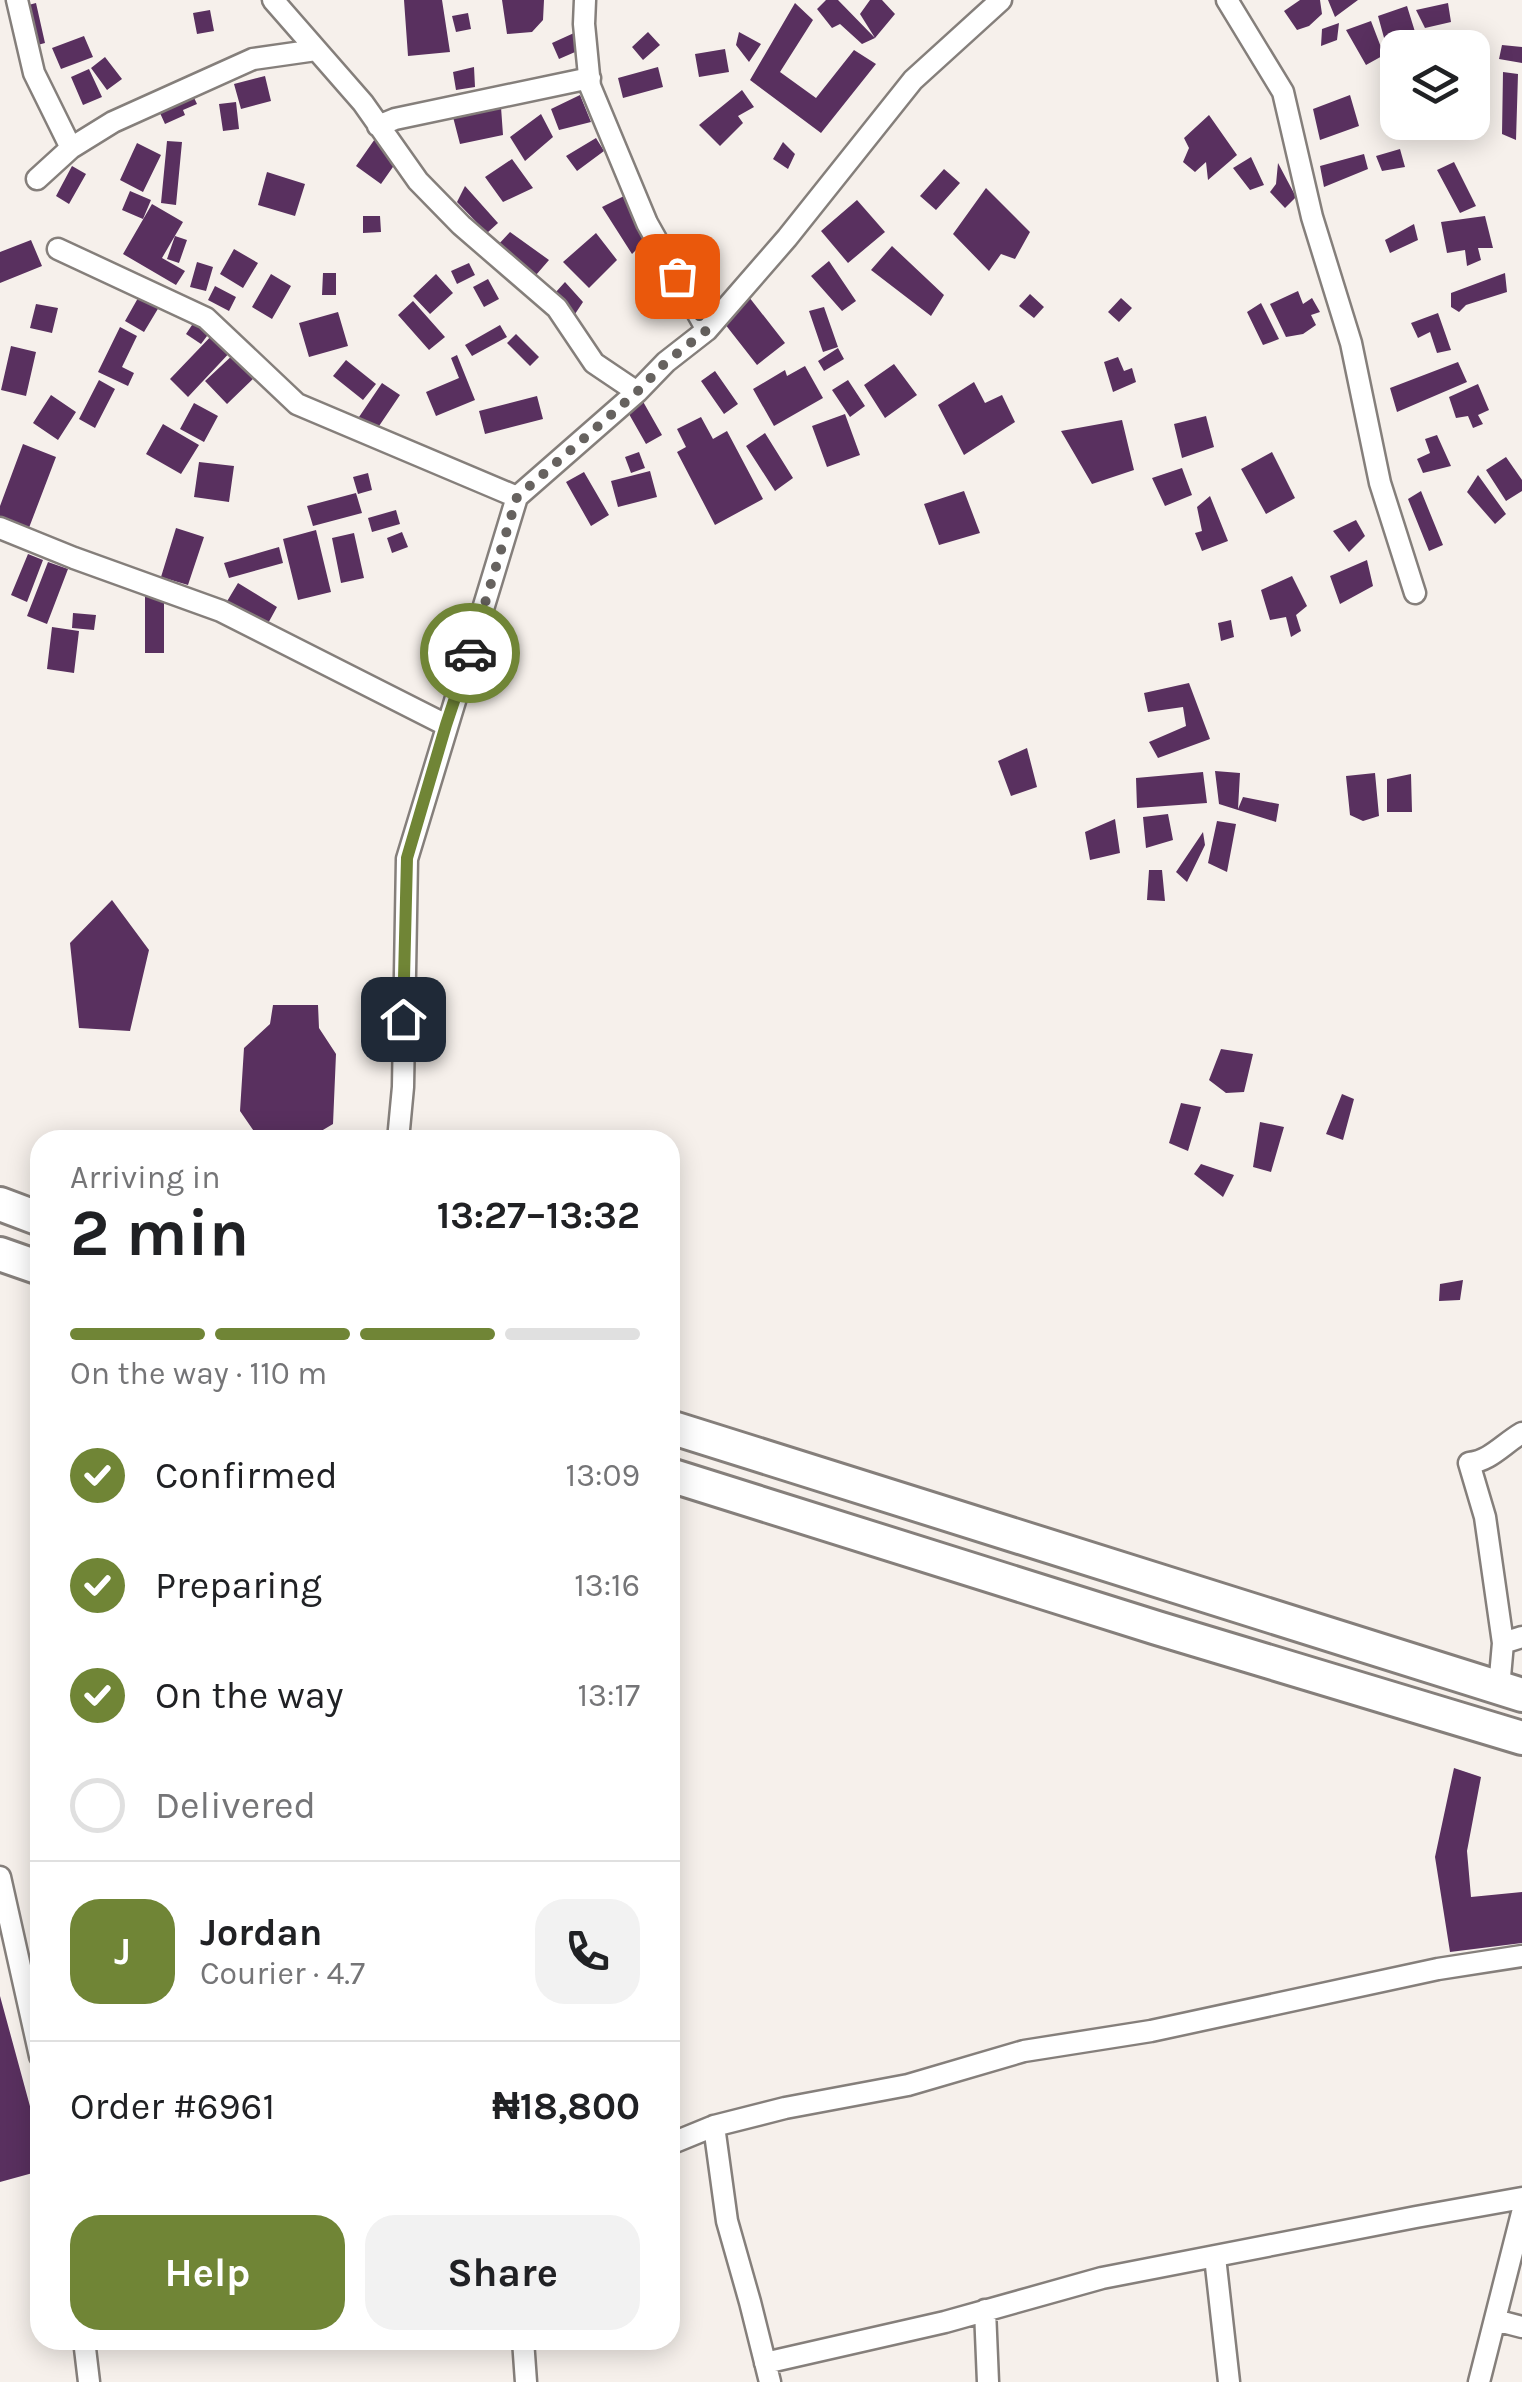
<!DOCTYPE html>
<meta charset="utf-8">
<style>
body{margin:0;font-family:Karla,sans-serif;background:#f2f2f2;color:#202124;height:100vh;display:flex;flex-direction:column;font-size:38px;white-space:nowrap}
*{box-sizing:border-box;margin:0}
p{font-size:32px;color:#757577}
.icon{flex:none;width:55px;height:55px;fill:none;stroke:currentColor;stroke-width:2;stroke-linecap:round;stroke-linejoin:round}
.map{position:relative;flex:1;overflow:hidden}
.side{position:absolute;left:30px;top:1130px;width:650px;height:1220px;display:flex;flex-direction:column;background:#fff;border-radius:30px;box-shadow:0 5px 25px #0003}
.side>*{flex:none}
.fabs{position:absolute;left:1380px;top:30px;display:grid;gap:20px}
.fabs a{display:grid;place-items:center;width:110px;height:110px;border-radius:20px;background:#fff;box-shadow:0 5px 25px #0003;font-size:50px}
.pin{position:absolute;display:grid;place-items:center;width:85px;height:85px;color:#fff;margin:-42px;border-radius:20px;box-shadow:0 5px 15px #0006}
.courier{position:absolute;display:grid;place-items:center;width:100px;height:100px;margin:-50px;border:8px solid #708536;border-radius:50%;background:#fff;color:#222;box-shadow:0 2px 12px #0007}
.summary em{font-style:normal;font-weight:700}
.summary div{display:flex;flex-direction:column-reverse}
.summary{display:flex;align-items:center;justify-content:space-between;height:170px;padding:0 40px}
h1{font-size:65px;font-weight:700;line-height:75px}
.bar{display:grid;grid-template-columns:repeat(4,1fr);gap:15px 10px;align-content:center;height:120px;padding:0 40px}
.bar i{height:12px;border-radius:8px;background:#e0e0e0}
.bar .on{background:#708536}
.bar p{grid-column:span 4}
.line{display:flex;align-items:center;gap:25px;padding:0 40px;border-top:2px solid #e0e0e0}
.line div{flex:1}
.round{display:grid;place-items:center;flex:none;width:105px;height:105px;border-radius:30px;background:#f2f2f2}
ol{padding:0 40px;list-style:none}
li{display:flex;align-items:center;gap:30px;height:110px}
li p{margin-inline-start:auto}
li .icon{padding:10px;border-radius:50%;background:#708536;color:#fff;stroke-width:4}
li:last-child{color:#757577}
li i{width:55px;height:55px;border:5px solid #e0e0e0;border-radius:50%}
.primary-button{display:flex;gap:20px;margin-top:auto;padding:20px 40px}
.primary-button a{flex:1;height:115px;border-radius:30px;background:#708536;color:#fff;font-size:40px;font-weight:700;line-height:115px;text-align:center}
.primary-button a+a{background:#f2f2f2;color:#202124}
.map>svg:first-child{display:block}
.building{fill:#59305f}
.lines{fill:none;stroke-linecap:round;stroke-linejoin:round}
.minor-casing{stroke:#857f7b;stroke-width:25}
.trunk-casing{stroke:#857f7b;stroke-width:38}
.minor{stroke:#fff;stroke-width:20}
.trunk{stroke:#fff;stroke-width:32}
.done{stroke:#66625f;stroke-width:10;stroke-dasharray:0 18}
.route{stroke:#708536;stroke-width:12}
</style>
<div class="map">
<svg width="1522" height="2382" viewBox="0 0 1522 2382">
<rect width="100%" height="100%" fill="#f6f0eb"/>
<path class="building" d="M 404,0 L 442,0 L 450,52 L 408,56 Z
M 502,0 L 544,0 L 543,20 L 532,32 L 507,34 Z
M 826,0 L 838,0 L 875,38 L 860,14 L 870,0 L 882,0 L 895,14 L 875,38 L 862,44 L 840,24 L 832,28 L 817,9 Z
M 1300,0 L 1320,0 L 1322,14 L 1309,26 L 1297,30 L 1284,11 Z
M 1328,0 L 1358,0 L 1335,17 Z
M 36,3 L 45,43 L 30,47 L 21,7 Z
M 795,3 L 813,20 L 780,72 L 816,98 L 854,50 L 876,64 L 821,133 L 750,80 Z
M 1448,3 L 1451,22 L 1425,28 L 1416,10 Z
M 1407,6 L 1416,35 L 1386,45 L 1378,16 Z
M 210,10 L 214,31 L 197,34 L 193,13 Z
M 468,13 L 471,29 L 456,32 L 452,16 Z
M 1371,21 L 1384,55 L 1366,65 L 1346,30 Z
M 1339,23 L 1337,40 L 1321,46 L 1322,29 Z
M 648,32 L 660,45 L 643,60 L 632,47 Z
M 739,32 L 761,44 L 749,62 L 736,45 Z
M 574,33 L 582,49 L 559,59 L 552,43 Z
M 84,36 L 93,57 L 61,69 L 52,48 Z
M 1502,45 L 1522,47 L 1522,63 L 1499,59 Z
M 725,49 L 729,72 L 699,77 L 695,54 Z
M 105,57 L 122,79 L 107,90 L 91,68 Z
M 474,67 L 475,87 L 456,90 L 453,72 Z
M 658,67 L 663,87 L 623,98 L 618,78 Z
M 89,69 L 102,97 L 83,105 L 71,77 Z
M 1503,72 L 1518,74 L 1516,140 L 1502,134 Z
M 265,76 L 271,101 L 241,109 L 234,84 Z
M 189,87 L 197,104 L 183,110 L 185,115 L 165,124 L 155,102 Z
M 742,90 L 754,107 L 738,116 L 743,123 L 720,146 L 699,125 Z
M 580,95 L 591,122 L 559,130 L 551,109 Z
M 1350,95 L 1359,126 L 1320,140 L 1313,109 Z
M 236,102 L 239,129 L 223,131 L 219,104 Z
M 501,107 L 503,135 L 460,144 L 453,117 Z
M 541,114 L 553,137 L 525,161 L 510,137 Z
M 1209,115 L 1237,155 L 1208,180 L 1206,162 L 1195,172 L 1183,162 L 1189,148 L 1184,138 Z
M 377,136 L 402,154 L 381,184 L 356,166 Z
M 596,138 L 604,151 L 577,171 L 566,156 Z
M 167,141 L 182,142 L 176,205 L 161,203 Z
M 783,142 L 795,154 L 788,169 L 773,159 Z
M 137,143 L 161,155 L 143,192 L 120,180 Z
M 1400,149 L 1405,167 L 1382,171 L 1376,156 Z
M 1364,154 L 1368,169 L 1324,187 L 1320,166 Z
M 1251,157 L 1264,185 L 1250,190 L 1233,168 Z
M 512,159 L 533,188 L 503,202 L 485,177 Z
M 1454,162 L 1476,206 L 1460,213 L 1437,170 Z
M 1278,163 L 1296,197 L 1285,208 L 1270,192 L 1276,184 Z
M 72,166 L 86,174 L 69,204 L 56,196 Z
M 944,169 L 960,183 L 936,210 L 920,196 Z
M 267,172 L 305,184 L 295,216 L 258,205 Z
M 465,186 L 498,223 L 487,233 L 457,202 Z
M 986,188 L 1030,232 L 1015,259 L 1001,254 L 989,271 L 953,234 Z
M 130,191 L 151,200 L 143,219 L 122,210 Z
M 624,196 L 646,240 L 632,254 L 602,207 Z
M 857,200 L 885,232 L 848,263 L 821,231 Z
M 152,204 L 183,222 L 162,258 L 185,271 L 176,285 L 123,254 Z
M 363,216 L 380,216 L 381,232 L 363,233 Z
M 1485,216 L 1493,248 L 1478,248 L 1481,260 L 1467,266 L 1465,250 L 1447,253 L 1441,222 Z
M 1414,224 L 1418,240 L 1390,253 L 1385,240 Z
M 510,232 L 549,260 L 536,275 L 497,246 Z
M 596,233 L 617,260 L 589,288 L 563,262 Z
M 175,236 L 187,240 L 179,263 L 167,259 Z
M 31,240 L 42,266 L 0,283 L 0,252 Z
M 892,246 L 944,295 L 931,316 L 871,270 Z
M 234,249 L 258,263 L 243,288 L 220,274 Z
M 829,261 L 856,301 L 842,311 L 811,276 Z
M 197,262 L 213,267 L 206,291 L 190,287 Z
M 469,263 L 475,275 L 457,284 L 451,271 Z
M 323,273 L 336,273 L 336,295 L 322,295 Z
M 1505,273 L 1507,292 L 1466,305 L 1459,312 L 1451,307 L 1451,293 Z
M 271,274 L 291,286 L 272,319 L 252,307 Z
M 436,274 L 453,293 L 430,314 L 413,296 Z
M 488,279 L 499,299 L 484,307 L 473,287 Z
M 565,282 L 583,302 L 575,314 L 555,293 Z
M 215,286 L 236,297 L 229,311 L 208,300 Z
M 142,291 L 162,302 L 144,332 L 125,321 Z
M 1298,291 L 1303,304 L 1312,298 L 1320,312 L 1311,315 L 1316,325 L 1303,334 L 1286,337 L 1270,304 Z
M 1030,294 L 1044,307 L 1034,318 L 1019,306 Z
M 749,297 L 785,343 L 757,365 L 721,319 Z
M 1121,298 L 1132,308 L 1119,322 L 1108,312 Z
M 413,301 L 445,337 L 429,350 L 398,315 Z
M 1261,303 L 1279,339 L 1263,345 L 1247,312 Z
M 36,304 L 58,308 L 52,333 L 30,328 Z
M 824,307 L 838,347 L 823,352 L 809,311 Z
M 338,312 L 348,346 L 309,357 L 299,323 Z
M 1438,313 L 1451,350 L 1437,353 L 1430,332 L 1418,338 L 1411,323 Z
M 194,322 L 210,332 L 201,344 L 186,334 Z
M 500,325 L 507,337 L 472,356 L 465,345 Z
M 120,327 L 137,336 L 122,367 L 134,373 L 128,386 L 98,372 Z
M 216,331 L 234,348 L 188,397 L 170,379 Z
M 516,334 L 539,357 L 530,366 L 507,343 Z
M 11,346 L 36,352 L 26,396 L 1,390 Z
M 838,348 L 844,359 L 824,371 L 818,361 Z
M 236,352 L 258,374 L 227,404 L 205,381 Z
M 457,355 L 475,400 L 436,416 L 426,392 L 459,378 L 451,358 Z
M 1118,357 L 1124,371 L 1132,368 L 1136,382 L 1113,392 L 1104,362 Z
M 346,360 L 376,384 L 363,400 L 333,376 Z
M 1458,362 L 1467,382 L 1397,412 L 1390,388 Z
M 894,364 L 917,395 L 885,418 L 864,385 Z
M 805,366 L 823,398 L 774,426 L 753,389 L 785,370 L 787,376 Z
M 715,371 L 738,404 L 724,414 L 701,381 Z
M 99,380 L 115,389 L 95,428 L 79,419 Z
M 848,380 L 865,406 L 850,417 L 832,390 Z
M 974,382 L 985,403 L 1002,395 L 1015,422 L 964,455 L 938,405 Z
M 382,383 L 400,395 L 377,429 L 359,417 Z
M 1478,384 L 1489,410 L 1478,415 L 1483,424 L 1473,428 L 1468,416 L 1456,418 L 1449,397 Z
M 51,395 L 76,412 L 58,440 L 33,423 Z
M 537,396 L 543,419 L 485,434 L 479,411 Z
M 641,398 L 662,435 L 646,444 L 625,407 Z
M 194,403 L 218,416 L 204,442 L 180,429 Z
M 845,414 L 860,455 L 827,467 L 812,426 Z
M 1206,416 L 1214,447 L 1182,458 L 1174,424 Z
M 701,417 L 713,439 L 727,431 L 763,499 L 715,525 L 677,452 L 686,447 L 677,429 Z
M 1122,420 L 1134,470 L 1092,484 L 1061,431 Z
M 163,424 L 199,445 L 181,474 L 146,454 Z
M 765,433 L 793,478 L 775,491 L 746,446 Z
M 1437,435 L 1451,466 L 1423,473 L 1417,459 L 1430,453 L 1425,439 Z
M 23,444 L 56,457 L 27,533 L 0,523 L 0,506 Z
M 639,452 L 645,468 L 631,473 L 625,457 Z
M 1272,452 L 1295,498 L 1266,514 L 1241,469 Z
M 1506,457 L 1522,480 L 1522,491 L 1506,501 L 1486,470 Z
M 199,462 L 234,466 L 229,502 L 194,497 Z
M 1182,468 L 1192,495 L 1165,506 L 1152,478 Z
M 650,471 L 657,497 L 618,507 L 611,481 Z
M 584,472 L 609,515 L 591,526 L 566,482 Z
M 368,473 L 372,490 L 358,494 L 353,477 Z
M 1478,475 L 1506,514 L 1495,524 L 1467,492 Z
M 964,491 L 980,533 L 939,545 L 924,504 Z
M 1421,491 L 1443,545 L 1429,551 L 1408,499 Z
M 356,493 L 362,513 L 313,526 L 307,506 Z
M 1210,496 L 1228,541 L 1202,551 L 1195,533 L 1202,531 L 1197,507 Z
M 396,510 L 400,524 L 372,532 L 368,518 Z
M 1356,520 L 1365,536 L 1349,552 L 1333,531 Z
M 176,528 L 204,537 L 188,585 L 161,577 Z
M 316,530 L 331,592 L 298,600 L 283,539 Z
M 402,532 L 408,547 L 392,553 L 387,538 Z
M 354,533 L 364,578 L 341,583 L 332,538 Z
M 279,547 L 283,563 L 229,578 L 224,563 Z
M 28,554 L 43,560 L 27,602 L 11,595 Z
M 1367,560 L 1373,586 L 1340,604 L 1330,576 Z
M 48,562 L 68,569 L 47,624 L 27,616 Z
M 1292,576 L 1307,606 L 1296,615 L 1301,631 L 1291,637 L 1286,617 L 1270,620 L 1261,590 Z
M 238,583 L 277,607 L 266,627 L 226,603 Z
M 145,596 L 164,596 L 164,653 L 145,653 Z
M 73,613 L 96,615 L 94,630 L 72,628 Z
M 1231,620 L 1234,637 L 1221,641 L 1218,623 Z
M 52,627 L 79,631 L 74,673 L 47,669 Z
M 1189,683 L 1210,739 L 1158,758 L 1149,742 L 1186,726 L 1183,707 L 1148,712 L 1144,693 Z
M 1027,748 L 1037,787 L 1011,796 L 998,761 Z
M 1215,771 L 1240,773 L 1238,809 L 1243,797 L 1279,804 L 1276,822 L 1219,804 Z
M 1203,772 L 1207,803 L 1137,808 L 1136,778 Z
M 1375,773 L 1379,816 L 1363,821 L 1350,815 L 1346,776 Z
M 1411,774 L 1412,812 L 1387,812 L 1387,779 Z
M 1168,814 L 1173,840 L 1146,848 L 1143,817 Z
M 1115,819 L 1120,853 L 1090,860 L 1085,832 Z
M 1217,821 L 1236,824 L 1227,872 L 1208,863 Z
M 1203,832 L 1205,845 L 1187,882 L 1176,872 Z
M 1149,870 L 1162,870 L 1165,901 L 1147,900 Z
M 112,900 L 149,950 L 130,1031 L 79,1028 L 70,943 Z
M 273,1005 L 318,1005 L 319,1028 L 336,1054 L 333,1124 L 306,1140 L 260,1140 L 240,1111 L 244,1048 L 270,1024 Z
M 1221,1049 L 1253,1054 L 1244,1092 L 1226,1093 L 1209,1080 Z
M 1342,1094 L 1354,1099 L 1343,1140 L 1326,1134 Z
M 1181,1103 L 1201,1107 L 1188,1151 L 1169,1143 Z
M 1260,1122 L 1284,1127 L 1271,1172 L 1253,1167 Z
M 1201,1164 L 1234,1175 L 1223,1197 L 1194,1174 Z
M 1463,1280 L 1460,1300 L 1439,1301 L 1440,1284 Z
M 1454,1768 L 1481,1777 L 1467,1851 L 1471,1897 L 1522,1892 L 1522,1943 L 1450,1952 L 1435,1857 Z
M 0,1996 L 40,2143 L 40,2171 L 0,2182 Z"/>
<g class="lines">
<g class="minor-casing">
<path id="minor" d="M 17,0 L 34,73 L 71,148
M 273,0 L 363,103 L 418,181 L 461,225 L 557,308 L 594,363 L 637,392
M 585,0 L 584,24 L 590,86 L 647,223 L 707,330
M 1227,0 L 1283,92 L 1312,217 L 1351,343 L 1380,483 L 1415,593
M 378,126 L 395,119 L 590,78
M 37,179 L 71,148 L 113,122 L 253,59 L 316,50
M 58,249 L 206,318 L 297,404 L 517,497
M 0,528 L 74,558 L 221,611 L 446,725
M 398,1140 L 403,1087 L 407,859 L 517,497 L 637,392 L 666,362 L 707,330 L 787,238 L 913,80 L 1001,0
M 1503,1643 L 1485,1517 L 1469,1463 C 1490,1461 1503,1444 1522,1433
M 1499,1688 L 1503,1643 L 1522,1637
M 0,1877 L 40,2056
M 714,2126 L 727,2221 L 750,2302 L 770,2382
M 670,2144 L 714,2126 L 785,2108 L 908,2085 L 1024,2051 L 1151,2031 L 1438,1969 L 1522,1956
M 1215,2257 L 1229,2382
M 985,2310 L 988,2382
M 1495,2320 L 1522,2327
M 84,2340 L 89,2382
M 523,2340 L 526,2382
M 765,2363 L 945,2322 L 1102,2278 L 1416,2217 L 1522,2198
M 1479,2382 L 1522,2213"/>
</g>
<g class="trunk-casing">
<path id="trunk" d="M 0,1204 L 40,1219
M 0,1254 L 40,1268
M 670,1427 L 1522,1695
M 670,1475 L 1157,1628 L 1522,1738"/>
</g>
<use href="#minor" class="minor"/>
<use href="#trunk" class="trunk"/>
</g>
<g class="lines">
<path class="done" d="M 470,653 L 517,497 L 637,392 L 666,362 L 707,330 L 677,276"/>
<path class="route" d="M 403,1019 L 407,858 L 446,725 L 470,653"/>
</g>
</svg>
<div class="fabs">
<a><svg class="icon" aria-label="layers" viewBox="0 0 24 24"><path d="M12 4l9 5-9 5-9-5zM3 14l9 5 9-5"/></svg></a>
</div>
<div class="pin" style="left:677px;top:276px;background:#ea580c"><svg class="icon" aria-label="bag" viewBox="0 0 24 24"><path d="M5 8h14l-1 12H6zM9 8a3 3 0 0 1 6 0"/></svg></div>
<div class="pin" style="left:403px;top:1019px;background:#1f2937"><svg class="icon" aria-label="home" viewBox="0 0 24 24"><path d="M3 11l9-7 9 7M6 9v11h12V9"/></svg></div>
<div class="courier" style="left:470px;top:653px"><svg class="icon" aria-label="car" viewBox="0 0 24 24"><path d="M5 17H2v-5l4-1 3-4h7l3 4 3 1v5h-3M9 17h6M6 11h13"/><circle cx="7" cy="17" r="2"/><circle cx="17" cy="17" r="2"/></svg></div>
<section class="side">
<div class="summary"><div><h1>2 min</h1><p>Arriving in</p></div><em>13:27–13:32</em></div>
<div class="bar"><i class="on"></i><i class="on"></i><i class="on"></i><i></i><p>On the way · 110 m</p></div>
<ol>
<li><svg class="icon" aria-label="check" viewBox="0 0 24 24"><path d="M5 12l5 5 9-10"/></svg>Confirmed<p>13:09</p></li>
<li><svg class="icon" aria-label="check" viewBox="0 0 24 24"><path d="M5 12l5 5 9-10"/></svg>Preparing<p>13:16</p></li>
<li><svg class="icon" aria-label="check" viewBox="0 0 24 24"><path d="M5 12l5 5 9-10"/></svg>On the way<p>13:17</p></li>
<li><i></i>Delivered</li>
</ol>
<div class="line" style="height:180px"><b class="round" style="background:#708536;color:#fff">J</b><div><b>Jordan</b><p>Courier · 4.7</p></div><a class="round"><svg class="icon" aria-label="phone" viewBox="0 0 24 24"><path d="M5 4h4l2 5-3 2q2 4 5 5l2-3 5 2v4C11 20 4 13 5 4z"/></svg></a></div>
<div class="line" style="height:130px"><div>Order #6961</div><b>₦18,800</b></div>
<div class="primary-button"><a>Help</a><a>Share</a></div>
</section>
</div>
